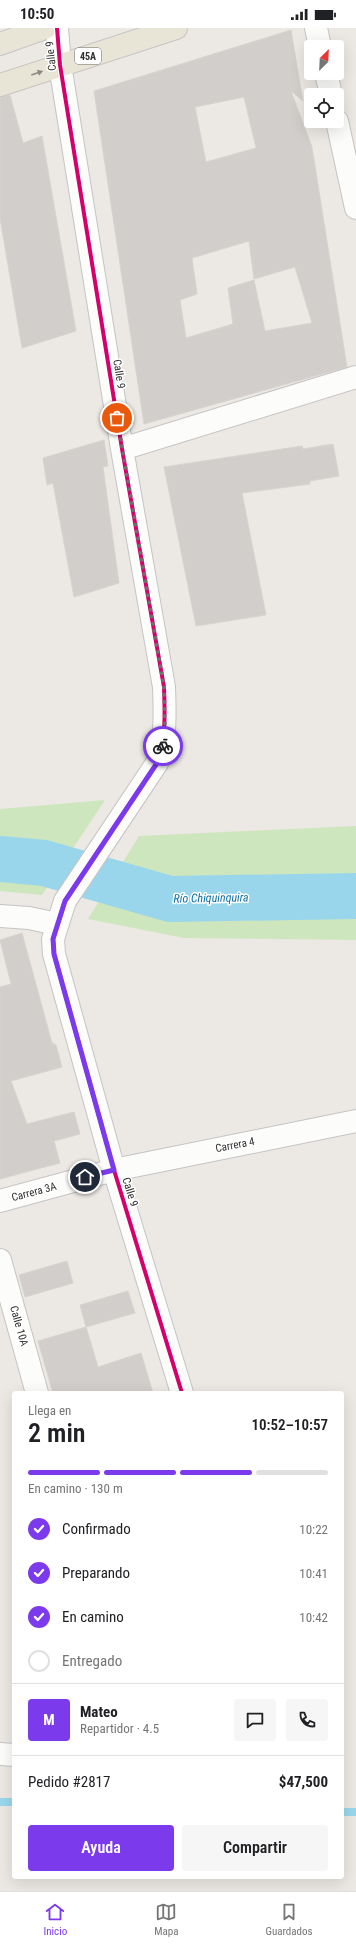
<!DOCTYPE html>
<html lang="es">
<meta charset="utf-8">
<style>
body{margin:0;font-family:"Roboto Condensed",sans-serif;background:#f6f6f6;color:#202124;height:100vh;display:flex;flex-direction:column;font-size:15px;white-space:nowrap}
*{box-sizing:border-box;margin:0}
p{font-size:13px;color:#757577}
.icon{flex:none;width:22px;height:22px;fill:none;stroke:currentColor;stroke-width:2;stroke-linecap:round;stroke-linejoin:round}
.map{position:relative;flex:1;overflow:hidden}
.details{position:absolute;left:12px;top:1363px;width:332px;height:488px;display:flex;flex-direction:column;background:#fff;border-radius:4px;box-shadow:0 4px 16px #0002}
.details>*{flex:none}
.needle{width:26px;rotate:24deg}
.fabs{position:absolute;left:304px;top:12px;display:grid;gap:8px}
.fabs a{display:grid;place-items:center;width:40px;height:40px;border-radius:4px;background:#fff;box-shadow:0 4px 16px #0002;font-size:20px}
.pin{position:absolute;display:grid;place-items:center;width:34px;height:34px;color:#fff;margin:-17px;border:2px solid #fff;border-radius:50%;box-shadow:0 1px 4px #0007}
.courier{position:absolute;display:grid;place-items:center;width:40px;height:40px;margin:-20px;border:3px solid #7c3aed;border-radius:50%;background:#fff;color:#222;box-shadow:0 1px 5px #0007}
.overview em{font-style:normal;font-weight:600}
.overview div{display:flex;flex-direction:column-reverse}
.overview{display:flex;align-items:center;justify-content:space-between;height:68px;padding:0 16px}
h1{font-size:26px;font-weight:600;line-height:30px}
.bar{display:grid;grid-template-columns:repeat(4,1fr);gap:6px 4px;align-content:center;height:48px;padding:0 16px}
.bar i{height:5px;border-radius:3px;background:#e0e0e0}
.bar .selected{background:#7c3aed}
.bar p{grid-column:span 4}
.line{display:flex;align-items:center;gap:10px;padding:0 16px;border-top:1px solid #e0e0e0}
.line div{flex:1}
.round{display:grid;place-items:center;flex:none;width:42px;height:42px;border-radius:4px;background:#f6f6f6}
ol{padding:0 16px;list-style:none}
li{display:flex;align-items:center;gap:12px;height:44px}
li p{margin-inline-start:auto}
li .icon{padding:4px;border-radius:50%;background:#7c3aed;color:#fff;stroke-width:4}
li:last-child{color:#757577}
li i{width:22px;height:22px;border:2px solid #e0e0e0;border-radius:50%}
.primary-button{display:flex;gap:8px;margin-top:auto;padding:8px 16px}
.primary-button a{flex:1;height:46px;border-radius:4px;background:#7c3aed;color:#fff;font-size:16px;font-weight:600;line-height:46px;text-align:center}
.primary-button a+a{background:#f6f6f6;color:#202124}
.status{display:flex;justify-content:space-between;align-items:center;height:28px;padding:0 20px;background:#fff;direction:ltr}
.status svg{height:11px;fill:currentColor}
.dock{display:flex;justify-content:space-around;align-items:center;height:56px;border-top:1px solid #e0e0e0;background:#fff;font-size:11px;color:#757577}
.dock a{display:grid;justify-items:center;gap:2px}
.dock .selected{color:#7c3aed}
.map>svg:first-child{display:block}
.green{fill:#cee6be}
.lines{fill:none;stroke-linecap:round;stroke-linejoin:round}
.stream{stroke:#99d6ec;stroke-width:8}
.river{stroke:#99d6ec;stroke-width:46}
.building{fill:#d1cecb;stroke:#d7d4d0;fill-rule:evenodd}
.minor-casing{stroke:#c5c4c5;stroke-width:24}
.major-casing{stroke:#c6c5c4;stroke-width:24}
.minor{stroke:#fcfcfb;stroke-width:22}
.major{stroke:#e8e4d6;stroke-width:22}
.cycleway-casing{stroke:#fff;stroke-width:6}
.cycleway{stroke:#d6006c;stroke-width:4}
.oneway{fill:#8b8982}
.done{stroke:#706f6e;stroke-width:4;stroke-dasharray:0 7.2}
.route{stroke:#7c3aed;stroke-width:5}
.labels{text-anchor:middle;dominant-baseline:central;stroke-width:3;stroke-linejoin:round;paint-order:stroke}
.shield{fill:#fff;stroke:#6d6d6d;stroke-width:1}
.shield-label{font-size:10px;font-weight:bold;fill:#2e2e2e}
.street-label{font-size:11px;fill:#2e2e2e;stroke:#fff}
.water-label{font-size:12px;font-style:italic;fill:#0d6fa3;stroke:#fff}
</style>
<div class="status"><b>10:50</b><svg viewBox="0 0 49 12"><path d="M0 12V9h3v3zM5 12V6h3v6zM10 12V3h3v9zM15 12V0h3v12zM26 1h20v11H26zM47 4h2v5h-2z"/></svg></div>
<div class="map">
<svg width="356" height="1863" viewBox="0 0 356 1863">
<rect width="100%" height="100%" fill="#ece8e4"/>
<path class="green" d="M 105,772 L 42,867 L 0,863 L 0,781 Z
M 356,798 L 356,912 L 184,910 L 88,891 L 139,808 Z"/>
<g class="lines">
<path class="stream" d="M 0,1774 L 14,1774
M 342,1784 L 356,1784"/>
<path class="river" d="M 0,831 L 44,835 L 170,871 L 356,868"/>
</g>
<path class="building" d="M 291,2 L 303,73 L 291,63 L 312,119 L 347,339 L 144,396 L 94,63 ZM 244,69 L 256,120 L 206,134 L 195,79 ZM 249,213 L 254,251 L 295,239 L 312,295 L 265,303 L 254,252 L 228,260 L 233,296 L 186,310 L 180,272 L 197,266 L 192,230 Z
M 10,67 L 23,115 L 42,108 L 76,303 L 22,320 L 0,190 L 0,69 Z
M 104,412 L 108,438 L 103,439 L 119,555 L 74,569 L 53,455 L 47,457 L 43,430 Z
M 333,416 L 339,448 L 310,453 L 310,456 L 242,465 L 266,587 L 196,598 L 164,439 L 302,418 L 303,421 Z
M 22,905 L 52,1015 L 56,1017 L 62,1039 L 11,1053 L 27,1096 L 74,1084 L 80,1106 L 54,1113 L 60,1135 L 0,1151 L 0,959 L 11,956 L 0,912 Z
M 67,1233 L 73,1255 L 25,1269 L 19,1247 Z
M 128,1263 L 135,1285 L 86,1299 L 80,1277 Z
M 86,1299 L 98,1339 L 141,1325 L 153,1365 L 53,1365 L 38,1313 Z"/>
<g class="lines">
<g class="minor-casing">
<path id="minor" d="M 57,0 L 60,37 L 122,421 L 164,659 C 165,687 166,709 157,735 L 65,873 L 53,911 L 54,926 L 114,1142 L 182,1365
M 316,0 L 320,19
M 326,45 L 331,67
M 337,93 L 356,180
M 122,421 L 356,349
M 0,888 L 29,890 L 57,896
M 0,1173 L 114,1142 L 356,1093
M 0,1232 L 37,1365
M 0,1726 L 14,1727"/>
</g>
<g class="major-casing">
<path id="major" d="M 0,16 L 45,0
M 0,57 L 176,0"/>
</g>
<use href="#minor" class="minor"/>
<use href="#major" class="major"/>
<g class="cycleway-casing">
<path id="cycleway" d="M 57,0 L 60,37 L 122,421 L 164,659 C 165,687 166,709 157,735 L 65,873 L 53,911 L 54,926 L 114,1142 L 182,1365"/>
</g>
<use href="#cycleway" class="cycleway"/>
</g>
<defs><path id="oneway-solid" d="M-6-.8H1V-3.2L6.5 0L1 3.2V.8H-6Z"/></defs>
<use class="oneway" href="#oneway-solid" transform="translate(37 45) rotate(-19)"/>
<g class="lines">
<path class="done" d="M 117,390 L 164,659 L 165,698 L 163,718"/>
<path class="route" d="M 85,1149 L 114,1142 L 54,926 L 53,911 L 65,873 L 157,735 L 163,718"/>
</g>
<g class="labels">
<rect class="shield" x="75" y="20" width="26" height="16" rx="3"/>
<g class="shield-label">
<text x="88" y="28">45A</text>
</g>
<g class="street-label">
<text transform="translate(51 28) rotate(-96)">Calle 9</text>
<text transform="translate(119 346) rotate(81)">Calle 9</text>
<text transform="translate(235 1117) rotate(-11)">Carrera 4</text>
<text transform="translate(34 1164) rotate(-15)">Carrera 3A</text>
<text transform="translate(130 1164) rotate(73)">Calle 9</text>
<text transform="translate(19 1298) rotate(74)">Calle 10A</text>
</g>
<g class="water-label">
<text transform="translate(211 870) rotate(-1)">Río Chiquinquira</text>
</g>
</g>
</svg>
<div class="fabs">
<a><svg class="needle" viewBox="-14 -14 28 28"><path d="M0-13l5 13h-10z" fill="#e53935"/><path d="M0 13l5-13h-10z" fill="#757577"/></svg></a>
<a><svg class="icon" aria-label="locate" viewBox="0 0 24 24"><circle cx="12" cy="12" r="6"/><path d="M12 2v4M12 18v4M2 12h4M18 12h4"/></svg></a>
</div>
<div class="pin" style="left:117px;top:390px;background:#ea580c"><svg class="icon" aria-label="bag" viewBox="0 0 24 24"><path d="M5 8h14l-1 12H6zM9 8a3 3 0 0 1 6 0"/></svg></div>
<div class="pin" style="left:85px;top:1149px;background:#1f2937"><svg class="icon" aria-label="home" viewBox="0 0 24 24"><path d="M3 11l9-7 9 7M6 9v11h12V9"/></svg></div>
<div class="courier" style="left:163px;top:718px"><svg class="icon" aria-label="bike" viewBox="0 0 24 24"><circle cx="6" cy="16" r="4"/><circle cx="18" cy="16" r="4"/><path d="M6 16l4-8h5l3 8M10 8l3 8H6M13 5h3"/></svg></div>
<section class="details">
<div class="overview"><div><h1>2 min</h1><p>Llega en</p></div><em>10:52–10:57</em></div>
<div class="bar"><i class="selected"></i><i class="selected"></i><i class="selected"></i><i></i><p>En camino · 130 m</p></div>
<ol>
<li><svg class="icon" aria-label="check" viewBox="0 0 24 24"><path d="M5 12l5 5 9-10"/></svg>Confirmado<p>10:22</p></li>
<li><svg class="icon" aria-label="check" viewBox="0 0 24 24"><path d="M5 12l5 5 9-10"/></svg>Preparando<p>10:41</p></li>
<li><svg class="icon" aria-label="check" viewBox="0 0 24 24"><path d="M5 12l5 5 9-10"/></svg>En camino<p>10:42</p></li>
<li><i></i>Entregado</li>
</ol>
<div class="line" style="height:72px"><b class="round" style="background:#7c3aed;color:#fff">M</b><div><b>Mateo</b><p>Repartidor · 4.5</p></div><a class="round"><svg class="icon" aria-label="chat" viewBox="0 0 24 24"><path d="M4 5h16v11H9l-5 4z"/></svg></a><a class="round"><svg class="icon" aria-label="phone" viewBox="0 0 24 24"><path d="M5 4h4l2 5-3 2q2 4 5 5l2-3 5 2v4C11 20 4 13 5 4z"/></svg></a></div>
<div class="line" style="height:52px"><div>Pedido #2817</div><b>$47,500</b></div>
<div class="primary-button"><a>Ayuda</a><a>Compartir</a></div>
</section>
</div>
<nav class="dock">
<a class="selected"><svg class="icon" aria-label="home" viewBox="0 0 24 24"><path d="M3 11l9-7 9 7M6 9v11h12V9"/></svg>Inicio</a>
<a><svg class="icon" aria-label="map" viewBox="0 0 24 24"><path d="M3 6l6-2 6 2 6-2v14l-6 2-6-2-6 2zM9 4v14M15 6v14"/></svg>Mapa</a>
<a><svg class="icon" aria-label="saved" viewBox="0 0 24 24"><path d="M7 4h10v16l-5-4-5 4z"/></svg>Guardados</a>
</nav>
